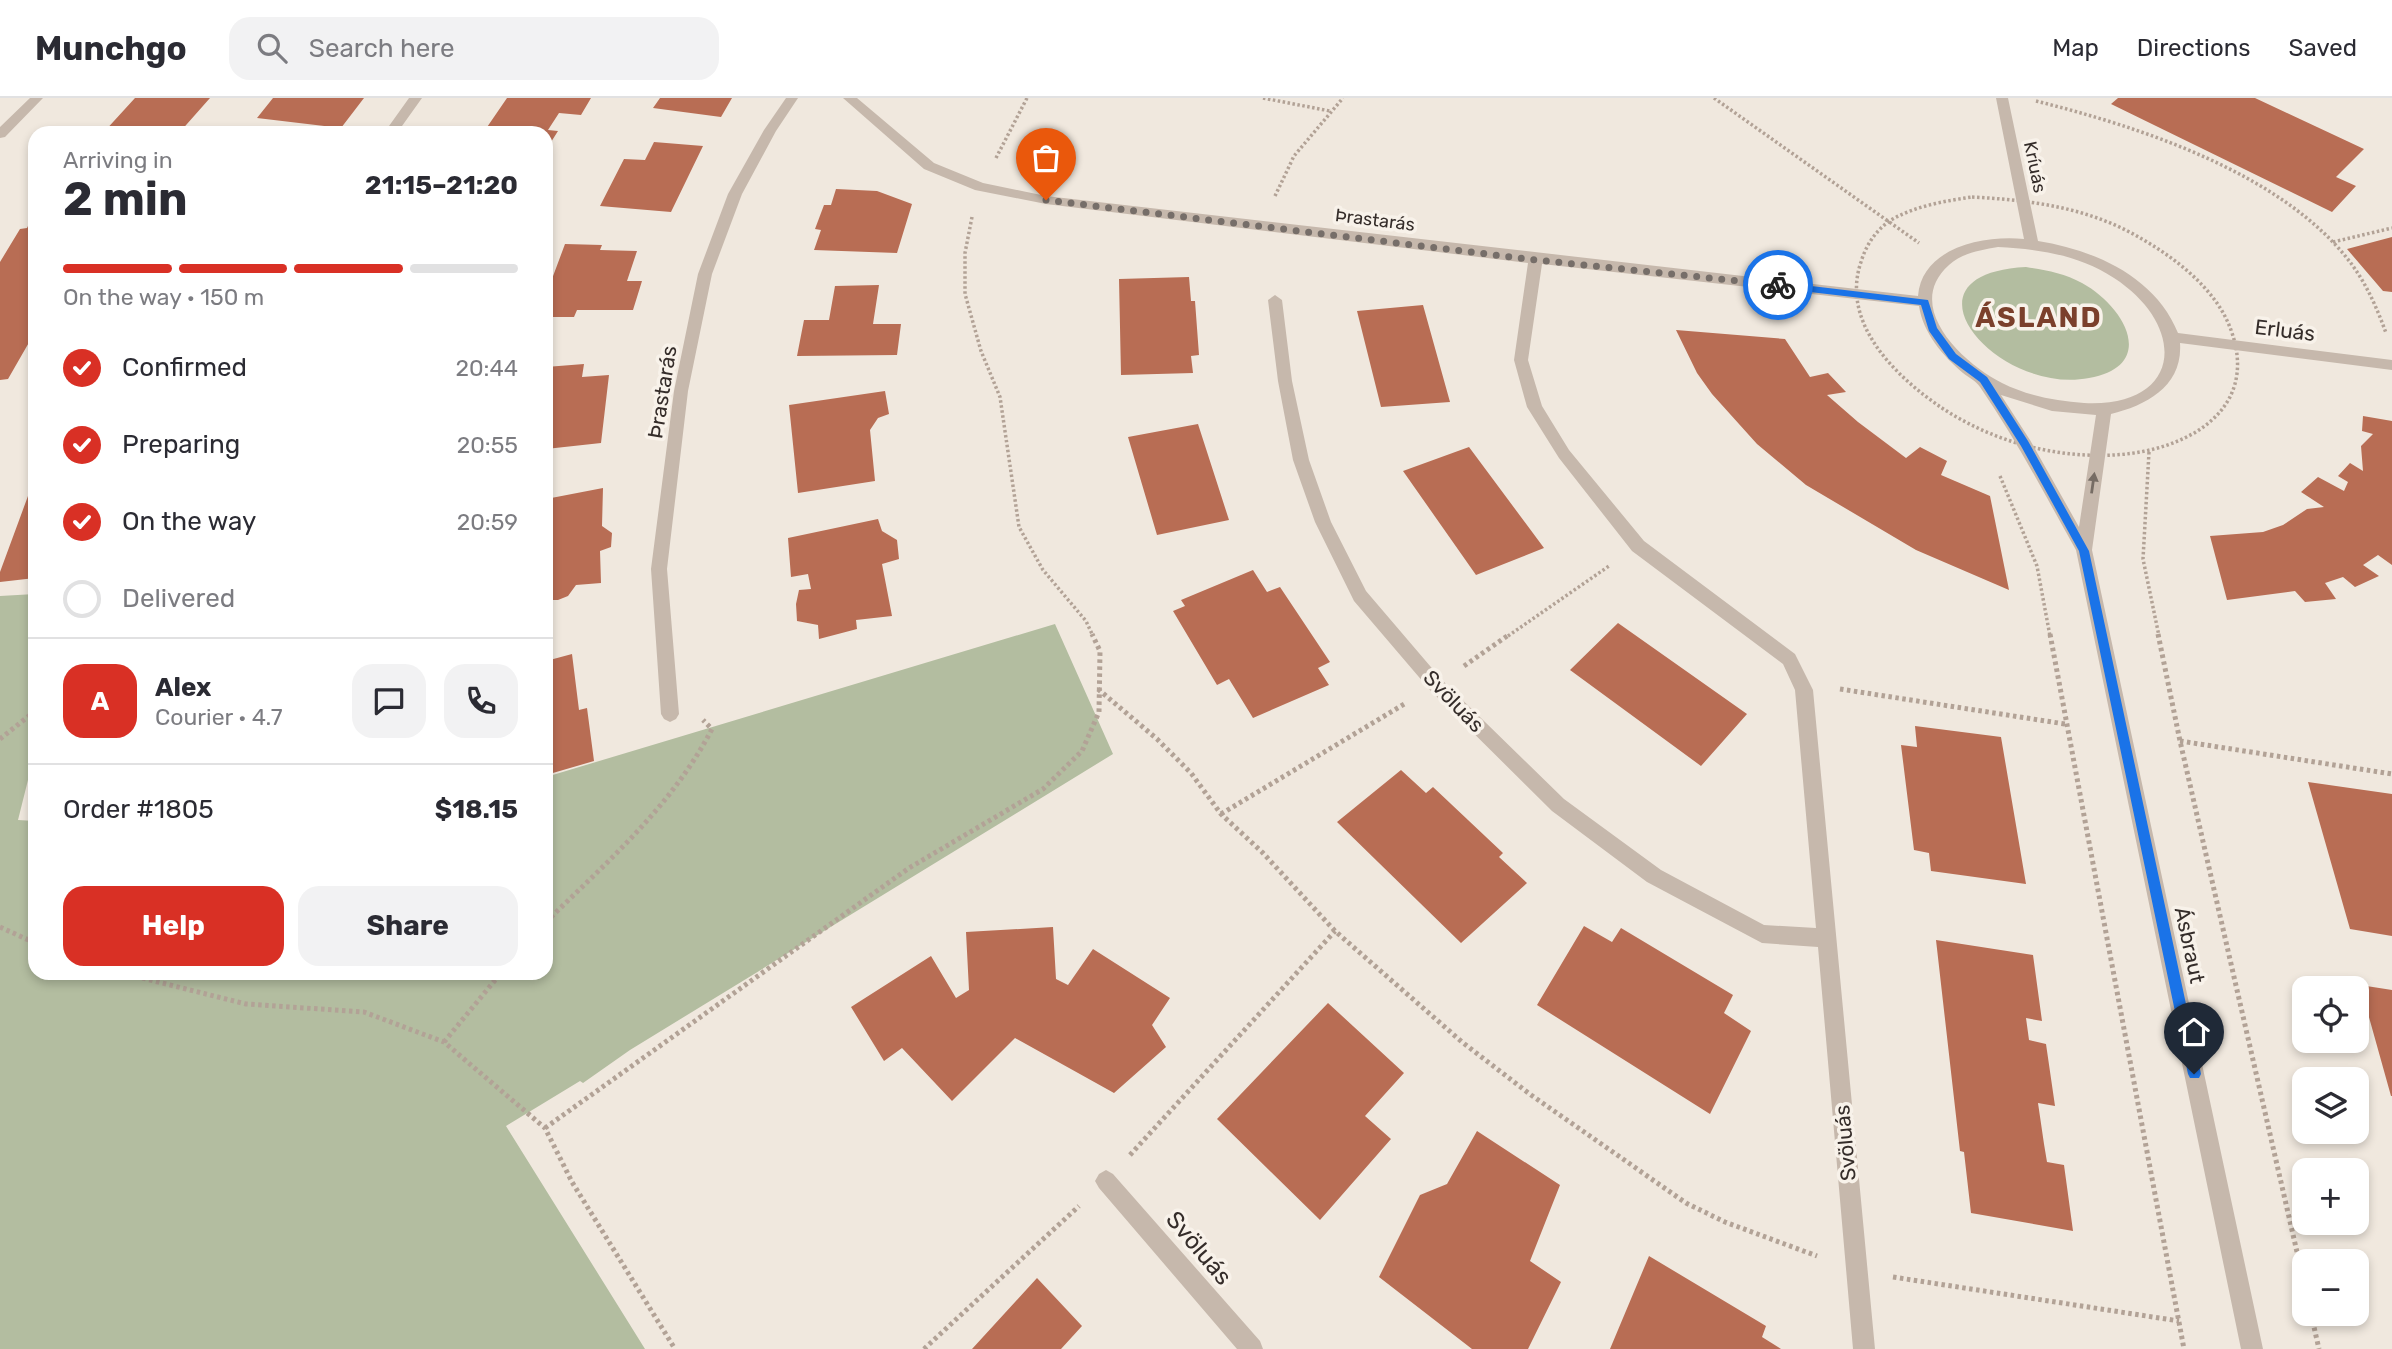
<!DOCTYPE html>
<meta charset="utf-8">
<style>
body{margin:0;font-family:Rubik,sans-serif;background:#f2f2f3;color:#2b2b33;height:100vh;display:flex;flex-direction:column;font-size:26px;white-space:nowrap}
*{box-sizing:border-box;margin:0}
p{font-size:23px;color:#7c7c81}
.icon{flex:none;width:38px;height:38px;fill:none;stroke:currentColor;stroke-width:2;stroke-linecap:round;stroke-linejoin:round}
.map{position:relative;flex:1;overflow:hidden}
.drawer{position:absolute;left:28px;top:28px;width:525px;height:854px;display:flex;flex-direction:column;background:#fff;border-radius:21px;box-shadow:0 4px 10px #0003}
.drawer>*{flex:none}
.controls{position:absolute;left:2292px;top:878px;display:grid;gap:14px}
.controls a{display:grid;place-items:center;width:77px;height:77px;border-radius:14px;background:#fff;box-shadow:0 4px 10px #0003;font-size:35px}
.pin{position:absolute;display:grid;place-items:center;width:60px;height:60px;color:#fff;margin:-72px -30px;border-radius:50% 50% 50% 0;rotate:-45deg;box-shadow:0 0 7px #0007}
.pin .icon{rotate:45deg}
.courier{position:absolute;display:grid;place-items:center;width:70px;height:70px;margin:-35px;border:5px solid #1a73e8;border-radius:50%;background:#fff;color:#222;box-shadow:0 2px 9px #0007}
.summary em{font-style:normal;font-weight:700}
.summary div{display:flex;flex-direction:column-reverse}
.summary{display:flex;align-items:center;justify-content:space-between;height:119px;padding:0 35px}
h1{font-size:46px;font-weight:700;line-height:52px}
.bar{display:grid;grid-template-columns:repeat(4,1fr);gap:10px 7px;align-content:center;height:84px;padding:0 35px}
.bar i{height:9px;border-radius:5px;background:#e1e1e2}
.bar .selected{background:#d93025}
.bar p{grid-column:span 4}
.line{display:flex;align-items:center;gap:18px;padding:0 35px;border-top:2px solid #e1e1e2}
.line div{flex:1}
.round{display:grid;place-items:center;flex:none;width:74px;height:74px;border-radius:21px;background:#f2f2f3}
ol{padding:0 35px;list-style:none}
li{display:flex;align-items:center;gap:21px;height:77px}
li p{margin-inline-start:auto}
li .icon{padding:7px;border-radius:50%;background:#d93025;color:#fff;stroke-width:4}
li:last-child{color:#7c7c81}
li i{width:38px;height:38px;border:4px solid #e1e1e2;border-radius:50%}
.button{display:flex;gap:14px;margin-top:auto;padding:14px 35px}
.button a{flex:1;height:80px;border-radius:21px;background:#d93025;color:#fff;font-size:28px;font-weight:700;line-height:80px;text-align:center}
.button a+a{background:#f2f2f3;color:#2b2b33}
header{display:flex;align-items:center;gap:42px;box-sizing:border-box;height:98px;padding:0 35px;background:#fff;border-bottom:2px solid #e1e1e2}
header strong{font-size:33px}
nav{display:flex;gap:38px;margin-inline-start:auto;font-size:24px}
.search{width:490px;height:63px;background:#f2f2f3;display:flex;align-items:center;gap:18px;box-sizing:border-box;padding:0 24px;border-radius:21px;color:#7c7c81;font-size:26px}
.map>svg:first-child{display:block}
.green{fill:#b3bda0}
.building{fill:#b86d54}
.lines{fill:none;stroke-linecap:round;stroke-linejoin:round}
.path-far1{stroke:#b2a296;stroke-width:3.5;stroke-dasharray:2.5 2.5;stroke-linecap:butt}
.path{stroke:#b2a296;stroke-width:5;stroke-dasharray:3.5 3.5;stroke-linecap:butt}
.minor{fill:#c6b8ac;fill-rule:evenodd}
.oneway{fill:#766c64}
.route{fill:#1a73e8}
.done{stroke:#766e69;stroke-width:7;stroke-dasharray:0 12.6}
.labels{text-anchor:middle;dominant-baseline:central;stroke-width:7;stroke-linejoin:round;paint-order:stroke}
.far-street-label{font-size:18px;fill:#352d2a;stroke:#f8f2ea}
.street-label{font-size:21px;fill:#352d2a;stroke:#f8f2ea}
.near-street-label{font-size:24px;fill:#352d2a;stroke:#f8f2ea}
.district-label{font-size:28px;font-weight:bold;letter-spacing:2px;fill:#7b402c;stroke:#f8f2ea}
</style>
<header>
<strong>Munchgo</strong>
<div class="search"><svg class="icon" aria-label="search" viewBox="0 0 24 24"><circle cx="10" cy="10" r="6"/><path d="M15 15l6 6"/></svg>Search here</div>
<nav><a>Map</a><a>Directions</a><a>Saved</a></nav>
</header>
<div class="map">
<svg width="2392" height="1251" viewBox="0 0 2392 1251">
<rect width="100%" height="100%" fill="#f0e8de"/>
<path class="green" d="M 2026,169 C 2045,172 2064,175 2082,185 C 2124,208 2159,267 2089,280 C 1998,298 1891,176 2026,169 Z
M 35,496 L 35,654 L 18,722 L 35,723 L 35,875 L 546,875 L 546,679 L 1055,526 L 1113,656 L 630,952 L 583,985 L 580,983 L 506,1028 L 645,1251 L 0,1251 L 0,498 Z"/>
<path class="building" d="M 135,0 L 210,0 L 179,35 L 103,35 Z
M 273,0 L 364,0 L 341,30 L 257,20 Z
M 507,0 L 591,0 L 581,17 L 559,15 L 548,32 L 558,33 L 546,52 L 546,35 L 483,35 Z
M 660,0 L 732,0 L 721,19 L 653,10 Z
M 2118,0 L 2255,0 L 2364,51 L 2336,79 L 2356,88 L 2332,114 L 2111,6 Z
M 654,44 L 703,48 L 671,114 L 600,108 L 624,61 L 645,62 Z
M 836,91 L 877,93 L 912,106 L 897,155 L 814,152 L 821,132 L 815,131 L 824,107 L 831,107 Z
M 31,122 L 35,122 L 35,220 L 32,225 L 35,225 L 35,234 L 8,281 L 0,282 L 0,164 L 20,131 L 27,130 Z
M 2392,139 L 2392,194 L 2383,193 L 2347,151 Z
M 565,146 L 602,147 L 600,152 L 637,153 L 627,183 L 642,183 L 633,212 L 577,212 L 574,219 L 546,219 L 546,197 Z
M 1189,179 L 1191,203 L 1195,203 L 1199,257 L 1191,258 L 1193,275 L 1121,277 L 1119,181 Z
M 879,187 L 873,226 L 901,226 L 897,257 L 797,258 L 804,222 L 829,222 L 835,188 Z
M 1423,207 L 1450,304 L 1381,309 L 1357,213 Z
M 1676,232 L 1785,241 L 1810,279 L 1828,275 L 1846,294 L 1827,297 L 1858,324 L 1906,360 L 1920,349 L 1947,363 L 1941,377 L 1990,398 L 2009,492 L 1916,452 L 1806,387 L 1757,346 L 1712,296 L 1697,275 Z
M 584,266 L 582,279 L 609,277 L 601,345 L 546,351 L 546,269 Z
M 885,293 L 889,316 L 878,320 L 870,332 L 875,383 L 798,395 L 789,307 Z
M 2363,318 L 2392,323 L 2392,467 L 2378,457 L 2363,467 L 2379,478 L 2355,489 L 2343,479 L 2325,485 L 2336,501 L 2305,504 L 2295,493 L 2227,502 L 2210,438 L 2263,434 L 2283,427 L 2307,411 L 2324,409 L 2301,394 L 2318,379 L 2344,393 L 2348,384 L 2338,378 L 2350,365 L 2363,373 L 2361,348 L 2373,336 L 2362,333 Z
M 1198,326 L 1229,422 L 1157,437 L 1128,339 Z
M 1469,349 L 1544,450 L 1476,477 L 1403,373 Z
M 35,379 L 35,480 L 0,484 L 0,474 Z
M 603,390 L 602,428 L 612,435 L 611,449 L 600,453 L 601,485 L 576,487 L 568,498 L 558,502 L 546,502 L 546,401 Z
M 878,421 L 882,433 L 897,442 L 899,461 L 882,466 L 892,518 L 856,522 L 857,531 L 819,541 L 818,527 L 797,523 L 796,506 L 799,492 L 811,491 L 808,476 L 791,479 L 788,440 Z
M 1253,472 L 1267,494 L 1280,489 L 1330,564 L 1318,570 L 1329,587 L 1253,620 L 1229,581 L 1217,587 L 1173,513 L 1185,508 L 1181,502 Z
M 1618,525 L 1747,616 L 1701,668 L 1570,572 Z
M 572,556 L 579,612 L 587,610 L 594,663 L 546,677 L 546,563 Z
M 1915,628 L 2001,639 L 2026,786 L 1931,773 L 1929,755 L 1914,752 L 1901,647 L 1917,649 Z
M 1401,672 L 1426,695 L 1433,689 L 1503,755 L 1499,759 L 1527,785 L 1461,845 L 1337,724 Z
M 2308,684 L 2392,696 L 2392,838 L 2350,831 Z
M 1584,828 L 1612,844 L 1621,830 L 1733,897 L 1724,915 L 1751,933 L 1710,1016 L 1537,907 Z
M 1053,829 L 1056,881 L 1068,887 L 1093,851 L 1170,900 L 1152,927 L 1166,949 L 1114,995 L 1015,940 L 952,1003 L 902,950 L 884,963 L 851,909 L 931,858 L 956,900 L 969,892 L 966,834 Z
M 1936,842 L 2033,857 L 2042,923 L 2026,920 L 2029,942 L 2046,946 L 2055,1008 L 2038,1005 L 2044,1046 L 2047,1064 L 2064,1067 L 2073,1133 L 1971,1115 L 1964,1054 L 1960,1053 Z
M 2360,887 L 2392,892 L 2392,998 L 2391,998 Z
M 1328,905 L 1404,975 L 1365,1018 L 1391,1041 L 1320,1122 L 1217,1021 Z
M 1477,1033 L 1560,1087 L 1530,1163 L 1561,1184 L 1528,1251 L 1472,1251 L 1379,1179 L 1420,1097 L 1447,1086 Z
M 1649,1158 L 1766,1228 L 1762,1239 L 1781,1251 L 1610,1251 Z
M 1037,1180 L 1082,1228 L 1061,1251 L 972,1251 Z"/>
<g class="lines">
<path class="path-far1" d="M 1263,0 L 1330,13
M 1714,0 L 1919,145
M 2036,3 C 2140,29 2282,75 2350,164 C 2366,185 2377,210 2386,235
M 996,60 L 1027,0
M 1275,98 L 1294,58 L 1343,0
M 1972,99 C 2029,102 2085,109 2135,137 C 2173,158 2216,190 2231,232 C 2261,315 2182,354 2113,357 C 2053,360 1992,343 1942,310 C 1896,279 1840,225 1861,164 C 1866,147 1876,132 1891,122 C 1915,108 1945,103 1972,99 Z
M 972,119 L 965,155 L 965,196 L 981,253 L 1000,299 L 1019,429 L 1043,472 L 1086,523 L 1093,538
M 2333,144 L 2392,130
M 2149,354 L 2143,461 L 2159,538
M 2000,378 L 2037,468 L 2050,538
M 1508,538 L 1609,468"/>
<path class="path" d="M 2050,536 L 2184,1251
M 2158,536 L 2180,643 L 2305,1189
M 1464,568 L 1510,536
M 1098,591 L 1157,641 L 1191,675 L 1221,716 L 1262,754 L 1335,833 L 1462,944 L 1531,997 L 1686,1105 L 1725,1124 L 1817,1158
M 1840,591 L 2065,626
M 0,641 L 35,613
M 2180,643 L 2392,676
M 1221,716 L 1406,605
M 546,824 C 607,764 672,708 712,631 L 703,622
M 0,829 L 35,845
M 122,875 L 246,906 L 364,914 L 444,944 L 545,1030 L 572,1084 L 675,1251
M 444,944 L 501,875
M 545,1030 L 909,770 L 1043,691 L 1082,653 L 1099,614 L 1100,553 L 1092,536
M 1130,1057 L 1335,833
M 1893,1179 L 2179,1223
M 2311,1216 L 2319,1251
M 924,1251 L 1079,1108"/>
<path class="minor" d="M 30,0 L 43,0 L 5,39 L 0,40 L 0,29 Z
M 409,0 L 422,0 L 397,35 L 384,35 Z
M 786,0 L 798,0 L 776,33 L 742,96 L 712,176 L 688,293 L 667,471 L 679,616 L 676,621 L 670,624 L 664,621 L 661,616 L 651,471 L 674,293 L 698,176 L 728,96 L 764,32 Z
M 843,0 L 857,0 L 934,65 L 983,85 L 1046,98 L 1918,198 C 1922,149 1984,137 2024,141 L 1996,0 L 2008,0 L 2038,143 C 2094,152 2155,178 2178,235 L 2392,262 L 2392,272 L 2180,245 C 2183,288 2147,307 2111,316 L 2092,452 L 2263,1251 L 2241,1251 L 2076,452 C 2045,397 2016,341 1980,289 C 1975,282 1969,280 1963,275 C 1943,258 1923,235 1919,208 L 1542,166 L 1528,262 L 1542,308 L 1569,352 L 1644,443 L 1795,556 L 1813,592 L 1875,1251 L 1853,1251 L 1818,849 L 1762,845 L 1647,784 L 1552,713 L 1430,592 L 1354,503 L 1315,424 L 1293,362 L 1278,283 L 1268,202 L 1275,197 L 1282,202 L 1292,283 L 1309,362 L 1331,424 L 1366,493 L 1442,582 L 1564,701 L 1661,772 L 1764,827 L 1816,830 L 1795,592 L 1783,566 L 1632,453 L 1559,360 L 1527,309 L 1514,262 L 1528,165 L 1046,106 L 975,92 L 924,71 ZM 1998,149 C 2039,151 2079,157 2114,180 C 2188,228 2183,310 2084,305 C 2056,303 2028,298 2002,285 C 1964,266 1902,209 1949,167 C 1962,155 1981,152 1998,149 ZM 2001,297 L 2052,313 L 2096,317 L 2079,429 L 2030,342 Z
M 1106,1072 L 1113,1076 L 1260,1243 L 1263,1251 L 1237,1251 L 1099,1090 L 1095,1083 L 1099,1076 Z"/>
</g>
<defs><path id="oneway-solid" d="M-6-.8H1V-3.2L6.5 0L1 3.2V.8H-6Z" transform="scale(1.75)"/></defs>
<use class="oneway" href="#oneway-solid" transform="translate(2093 385) rotate(-82)"/>
<path class="route" d="M 1778,184 L 1928,202 L 1937,230 L 1956,256 L 1987,279 L 2028,343 L 2089,453 L 2201,976 L 2199,980 L 2190,980 L 2188,976 L 2079,453 L 2021,348 L 1980,284 L 1949,261 L 1929,233 L 1921,207 L 1775,190 L 1773,187 Z"/>
<g class="lines">
<path class="done" d="M 1046,102 L 1536,162 L 1778,187"/>
</g>
<g class="labels">
<g class="far-street-label">
<text transform="translate(2035 69) rotate(78)">Kríuás</text>
<text transform="translate(1375 122) rotate(7)">Þrastarás</text>
</g>
<g class="street-label">
<text transform="translate(2285 232) rotate(7)">Erluás</text>
<text transform="translate(662 294) rotate(-81)">Þrastarás</text>
<text transform="translate(1454 603) rotate(46)">Svöluás</text>
<text transform="translate(2190 847) rotate(78)">Ásbraut</text>
<text transform="translate(1845 1045) rotate(-95)">Svöluás</text>
</g>
<g class="near-street-label">
<text transform="translate(1199 1150) rotate(50)">Svöluás</text>
</g>
<g class="district-label">
<text x="2039" y="219">ÁSLAND</text>
</g>
</g>
</svg>
<div class="controls">
<a><svg class="icon" aria-label="locate" viewBox="0 0 24 24"><circle cx="12" cy="12" r="6"/><path d="M12 2v4M12 18v4M2 12h4M18 12h4"/></svg></a>
<a><svg class="icon" aria-label="layers" viewBox="0 0 24 24"><path d="M12 4l9 5-9 5-9-5zM3 14l9 5 9-5"/></svg></a>
<a>+</a>
<a>−</a>
</div>
<div class="pin" style="left:1046px;top:102px;background:#ea580c"><svg class="icon" aria-label="bag" viewBox="0 0 24 24"><path d="M5 8h14l-1 12H6zM9 8a3 3 0 0 1 6 0"/></svg></div>
<div class="pin" style="left:2194px;top:976px;background:#1f2937"><svg class="icon" aria-label="home" viewBox="0 0 24 24"><path d="M3 11l9-7 9 7M6 9v11h12V9"/></svg></div>
<div class="courier" style="left:1778px;top:187px"><svg class="icon" aria-label="bike" viewBox="0 0 24 24"><circle cx="6" cy="16" r="4"/><circle cx="18" cy="16" r="4"/><path d="M6 16l4-8h5l3 8M10 8l3 8H6M13 5h3"/></svg></div>
<section class="drawer">
<div class="summary"><div><h1>2 min</h1><p>Arriving in</p></div><em>21:15–21:20</em></div>
<div class="bar"><i class="selected"></i><i class="selected"></i><i class="selected"></i><i></i><p>On the way · 150 m</p></div>
<ol>
<li><svg class="icon" aria-label="check" viewBox="0 0 24 24"><path d="M5 12l5 5 9-10"/></svg>Confirmed<p>20:44</p></li>
<li><svg class="icon" aria-label="check" viewBox="0 0 24 24"><path d="M5 12l5 5 9-10"/></svg>Preparing<p>20:55</p></li>
<li><svg class="icon" aria-label="check" viewBox="0 0 24 24"><path d="M5 12l5 5 9-10"/></svg>On the way<p>20:59</p></li>
<li><i></i>Delivered</li>
</ol>
<div class="line" style="height:126px"><b class="round" style="background:#d93025;color:#fff">A</b><div><b>Alex</b><p>Courier · 4.7</p></div><a class="round"><svg class="icon" aria-label="chat" viewBox="0 0 24 24"><path d="M4 5h16v11H9l-5 4z"/></svg></a><a class="round"><svg class="icon" aria-label="phone" viewBox="0 0 24 24"><path d="M5 4h4l2 5-3 2q2 4 5 5l2-3 5 2v4C11 20 4 13 5 4z"/></svg></a></div>
<div class="line" style="height:91px"><div>Order #1805</div><b>$18.15</b></div>
<div class="button"><a>Help</a><a>Share</a></div>
</section>
</div>
